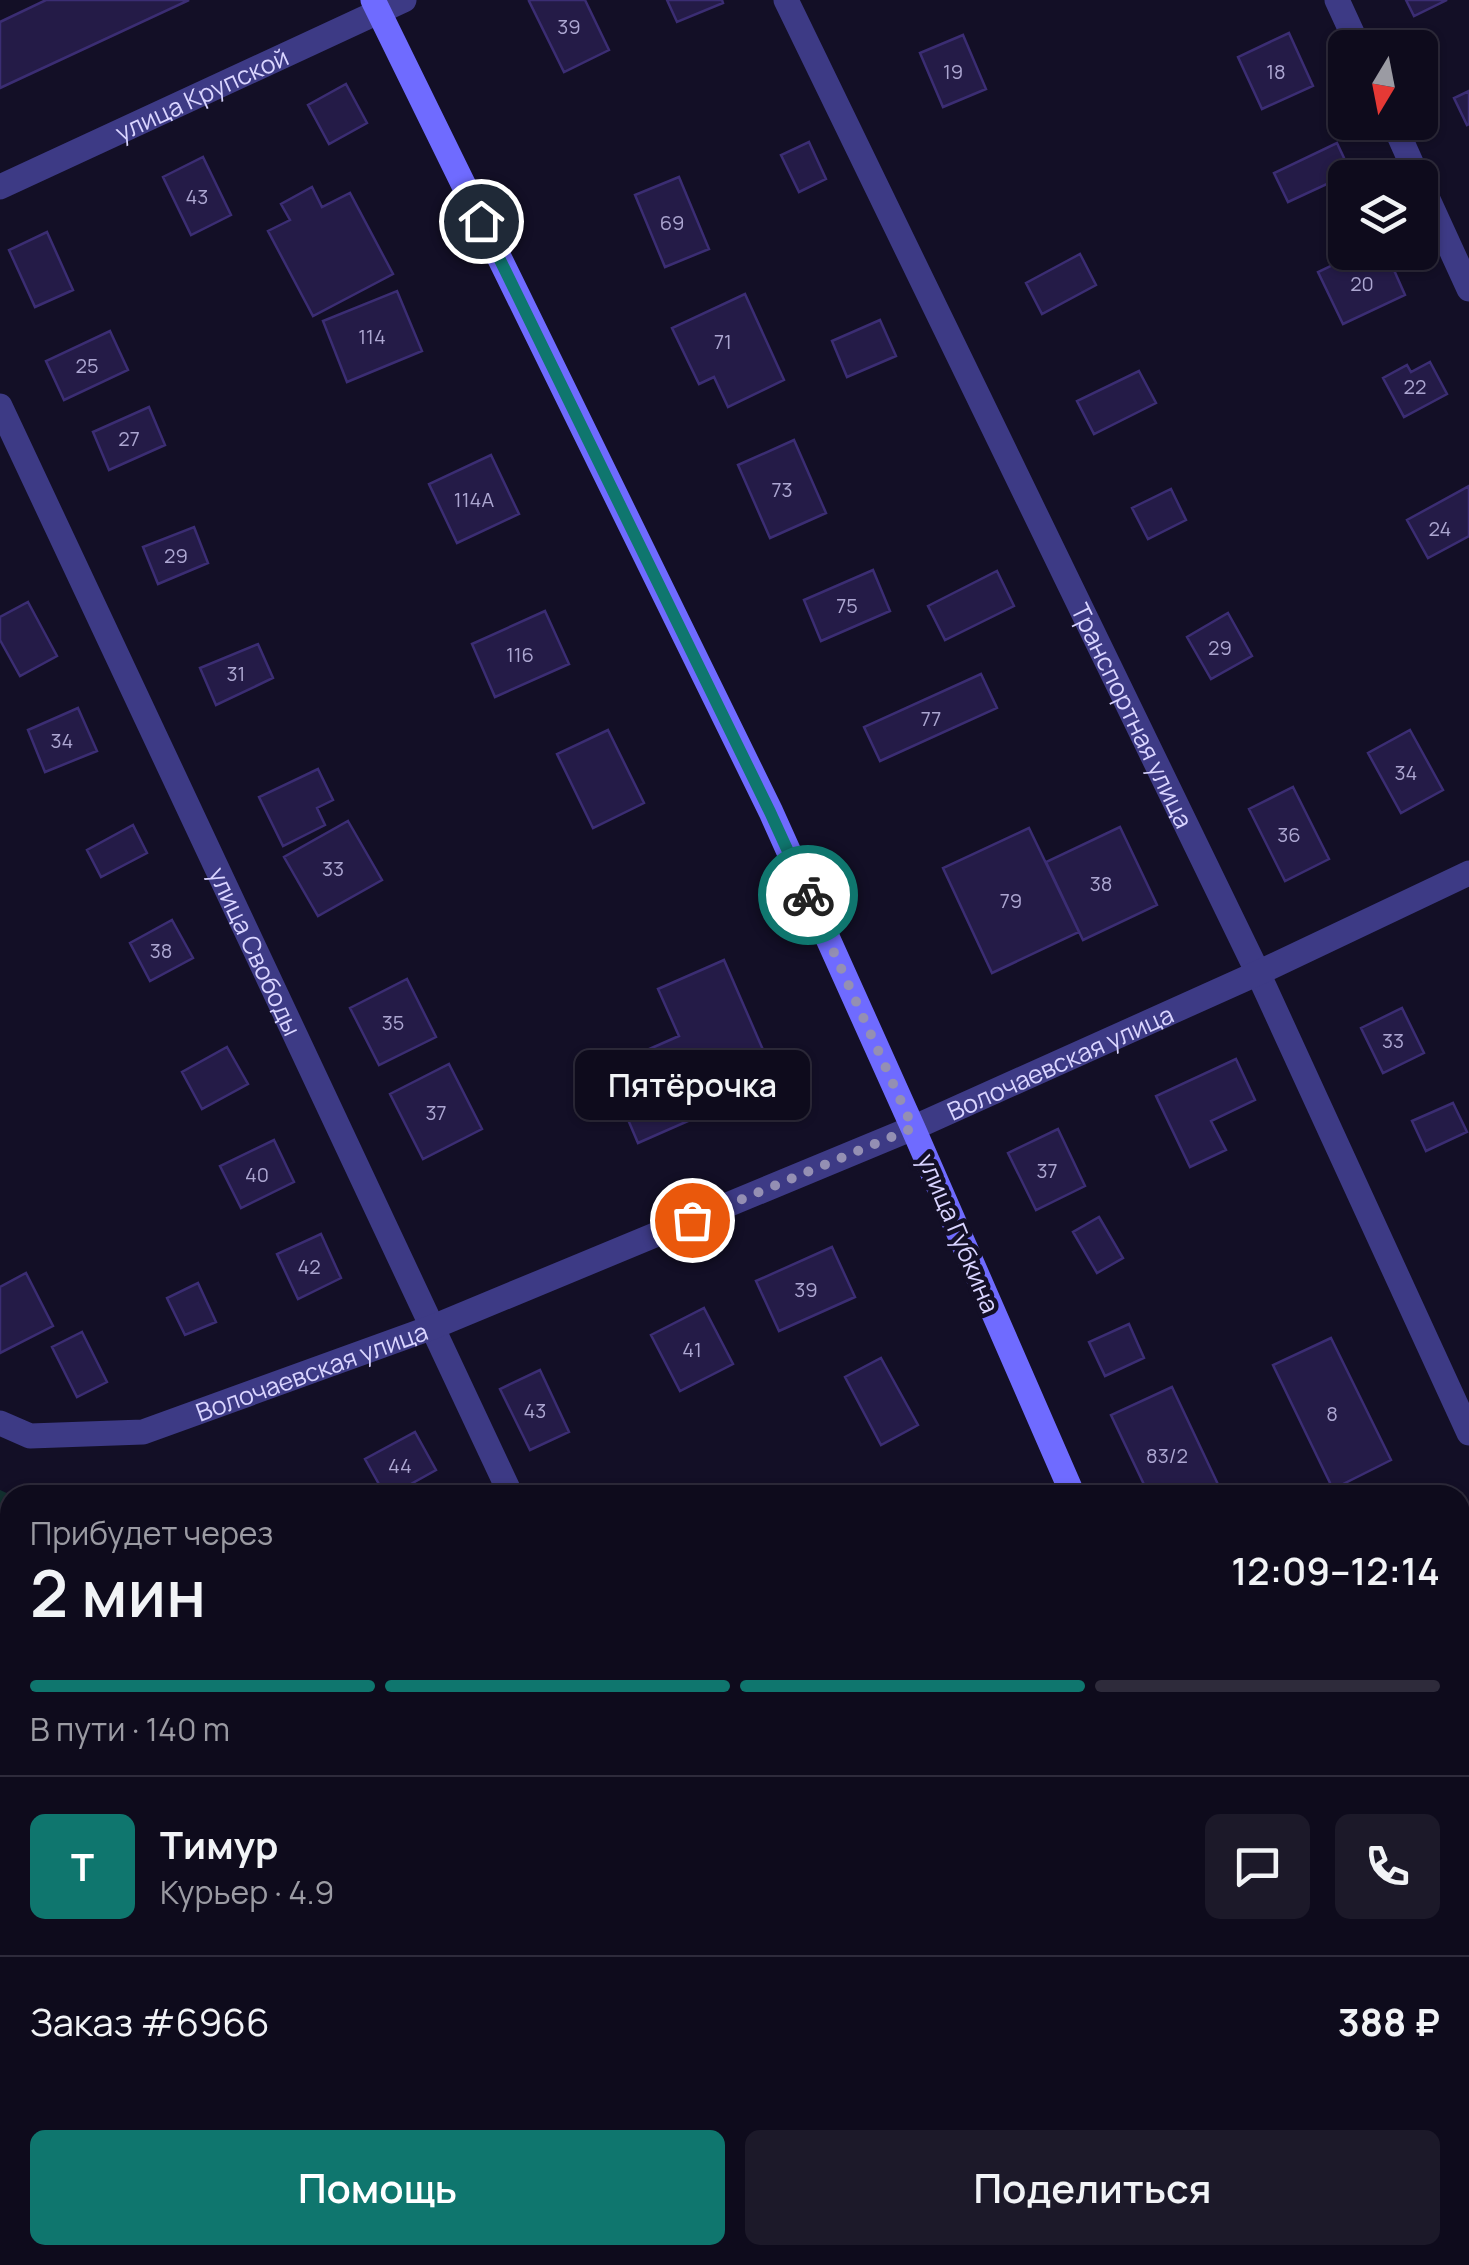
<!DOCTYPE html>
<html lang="ru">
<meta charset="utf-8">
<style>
body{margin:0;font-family:Manrope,sans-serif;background:#1c1929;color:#f1f3f6;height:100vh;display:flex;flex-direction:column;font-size:38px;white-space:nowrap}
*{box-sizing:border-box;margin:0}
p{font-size:32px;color:#9b9ba3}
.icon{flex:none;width:55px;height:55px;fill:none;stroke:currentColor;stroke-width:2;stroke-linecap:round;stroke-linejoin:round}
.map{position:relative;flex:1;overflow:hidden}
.sheet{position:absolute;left:0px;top:1485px;width:1470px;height:780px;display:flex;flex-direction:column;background:#0e0b1c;border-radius:30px 30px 0 0;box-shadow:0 2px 8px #0004,0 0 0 2px #2e2b3b}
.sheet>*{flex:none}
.needle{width:65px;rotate:190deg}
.buttons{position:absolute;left:1328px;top:30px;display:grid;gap:20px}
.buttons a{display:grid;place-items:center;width:110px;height:110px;border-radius:15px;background:#0e0b1c;box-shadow:0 2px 8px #0004,0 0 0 2px #2e2b3b;font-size:50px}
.pin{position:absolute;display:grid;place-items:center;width:85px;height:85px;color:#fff;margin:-42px;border:5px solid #fff;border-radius:50%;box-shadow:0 2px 10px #0007}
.courier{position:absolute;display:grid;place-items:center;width:100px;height:100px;margin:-50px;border:8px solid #0f766e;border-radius:50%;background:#fff;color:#222;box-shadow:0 2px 12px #0007}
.bubble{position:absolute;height:70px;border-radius:15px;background:#0e0b1c;box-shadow:0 2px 8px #0004,0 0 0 2px #2e2b3b;font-size:32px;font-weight:600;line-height:70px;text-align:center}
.head em{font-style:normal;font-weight:600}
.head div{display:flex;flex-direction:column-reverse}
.head{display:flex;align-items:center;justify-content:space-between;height:170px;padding:0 30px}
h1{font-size:65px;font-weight:600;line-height:75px}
.bar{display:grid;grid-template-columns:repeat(4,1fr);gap:15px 10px;align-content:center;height:120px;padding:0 30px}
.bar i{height:12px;border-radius:8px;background:#2e2b3b}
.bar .selected{background:#0f766e}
.bar p{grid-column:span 4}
.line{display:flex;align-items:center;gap:25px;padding:0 30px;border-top:2px solid #2e2b3b}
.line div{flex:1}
.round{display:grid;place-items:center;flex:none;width:105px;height:105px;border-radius:15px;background:#1c1929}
.action{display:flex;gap:20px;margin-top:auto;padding:20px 30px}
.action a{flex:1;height:115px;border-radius:15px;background:#0f766e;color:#fff;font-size:40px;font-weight:600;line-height:115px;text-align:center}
.action a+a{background:#1c1929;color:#f1f3f6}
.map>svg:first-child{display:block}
.green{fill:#12302f}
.building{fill:#241b47;stroke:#3b2d73;stroke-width:2.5}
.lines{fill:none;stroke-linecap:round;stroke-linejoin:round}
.minor{stroke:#3d3a85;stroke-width:25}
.tertiary{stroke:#3d3a85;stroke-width:25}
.secondary{stroke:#6f6bff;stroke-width:25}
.done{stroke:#948fb3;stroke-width:10;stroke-dasharray:0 18}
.route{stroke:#0f766e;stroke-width:12}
.labels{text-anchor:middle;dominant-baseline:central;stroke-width:9;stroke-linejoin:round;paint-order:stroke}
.number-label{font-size:20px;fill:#aca6d1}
.street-label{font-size:25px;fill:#d9d4ff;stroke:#130f26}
</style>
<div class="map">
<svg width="1469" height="2265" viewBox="0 0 1469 2265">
<rect width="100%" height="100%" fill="#130f26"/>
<path class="green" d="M 0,1490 L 11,1495 L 10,2241 L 5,2231 L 0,2232 Z
M 18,2255 L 127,2255 L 131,2265 L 23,2265 Z"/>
<path class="building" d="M 46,0 L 189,0 L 0,88 L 0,22 Z
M 531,0 L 585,0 L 609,50 L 564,72 L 529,1 Z
M 667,0 L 722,0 L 723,3 L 677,22 Z
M 1406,0 L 1447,0 L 1414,16 Z
M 1289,33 L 1313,86 L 1262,109 L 1238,57 Z
M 963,35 L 986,89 L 943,107 L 920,53 Z
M 346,84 L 367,123 L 329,144 L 308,105 Z
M 1469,91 L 1469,124 L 1467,125 L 1454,98 Z
M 809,142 L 826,179 L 799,192 L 781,155 Z
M 1337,143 L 1351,173 L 1288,202 L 1274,173 Z
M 203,157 L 231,215 L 191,235 L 163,177 Z
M 679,177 L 709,249 L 665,267 L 635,195 Z
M 312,187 L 322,207 L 350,193 L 393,274 L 313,316 L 268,231 L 290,220 L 281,204 Z
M 47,232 L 73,290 L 35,307 L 9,250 Z
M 1360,252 L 1386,252 L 1405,295 L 1343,324 L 1318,272 Z
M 1080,254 L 1096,285 L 1042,314 L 1026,283 Z
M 397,291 L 422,351 L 347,382 L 323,321 Z
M 745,294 L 784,380 L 728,407 L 714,377 L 699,384 L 672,328 Z
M 880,320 L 896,356 L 847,377 L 832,341 Z
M 110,331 L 128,370 L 64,400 L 46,361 Z
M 1430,362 L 1447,394 L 1404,417 L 1383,378 L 1407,365 L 1411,372 Z
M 1139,371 L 1156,403 L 1094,434 L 1077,401 Z
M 149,407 L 165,445 L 109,470 L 93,432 Z
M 794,440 L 826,513 L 770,538 L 738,465 Z
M 491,455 L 519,514 L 457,543 L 429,484 Z
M 1469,486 L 1469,536 L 1428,558 L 1407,520 Z
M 1171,489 L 1186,520 L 1148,539 L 1132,508 Z
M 194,527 L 208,563 L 158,584 L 143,547 Z
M 873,570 L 890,611 L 821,641 L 804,600 Z
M 997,571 L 1014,606 L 945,640 L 928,606 Z
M 28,602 L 57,656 L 20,676 L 0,640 L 0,617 Z
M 545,611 L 569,664 L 495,697 L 472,644 Z
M 1228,613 L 1252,656 L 1211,679 L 1187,637 Z
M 258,644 L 273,678 L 216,705 L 200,668 Z
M 981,674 L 997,708 L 880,761 L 864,727 Z
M 78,708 L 97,751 L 45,772 L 28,730 Z
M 608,730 L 644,803 L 593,828 L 557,754 Z
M 1410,730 L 1443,790 L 1401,813 L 1368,753 Z
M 318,769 L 333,800 L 317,808 L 325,825 L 283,846 L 259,797 Z
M 1293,787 L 1329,859 L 1285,881 L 1249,809 Z
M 348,821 L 382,880 L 318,916 L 284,857 Z
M 133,825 L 147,853 L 101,877 L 87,850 Z
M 1120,827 L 1157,905 L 1083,940 L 1046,862 Z
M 1029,828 L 1079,932 L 992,973 L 943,868 Z
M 172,920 L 193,958 L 150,981 L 130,943 Z
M 724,960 L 777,1082 L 638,1143 L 606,1068 L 679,1036 L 658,989 Z
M 407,979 L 436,1037 L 379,1065 L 350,1008 Z
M 1402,1008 L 1424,1053 L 1383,1073 L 1361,1028 Z
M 227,1047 L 248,1084 L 202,1109 L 182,1072 Z
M 1236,1059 L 1255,1100 L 1211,1121 L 1226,1150 L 1190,1167 L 1156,1096 Z
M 449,1064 L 482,1129 L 423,1159 L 390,1094 Z
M 1453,1103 L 1467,1132 L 1426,1151 L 1412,1121 Z
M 1058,1129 L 1085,1186 L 1036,1210 L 1008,1153 Z
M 274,1140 L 294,1182 L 241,1208 L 220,1166 Z
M 1099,1217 L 1123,1258 L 1097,1273 L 1073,1232 Z
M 321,1234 L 341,1278 L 298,1299 L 277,1254 Z
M 832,1247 L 855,1297 L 779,1331 L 756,1281 Z
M 26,1273 L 53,1326 L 0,1353 L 0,1287 Z
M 198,1283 L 216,1322 L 185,1335 L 167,1298 Z
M 704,1308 L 733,1364 L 680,1391 L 651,1335 Z
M 1129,1324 L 1144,1358 L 1105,1376 L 1089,1342 Z
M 82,1332 L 107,1382 L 77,1397 L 52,1347 Z
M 1331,1338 L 1391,1460 L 1333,1489 L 1273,1365 Z
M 881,1358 L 918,1425 L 881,1445 L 845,1377 Z
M 540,1370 L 569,1432 L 530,1450 L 500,1389 Z
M 1172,1387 L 1223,1495 L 1149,1495 L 1111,1415 Z
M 415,1432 L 436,1470 L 391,1495 L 385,1495 L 365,1459 Z"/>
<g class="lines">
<g class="minor">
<path id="s1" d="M 786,0 L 1258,973 L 1469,1433"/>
<path d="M 1337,0 L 1359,48"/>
<path d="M 1393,122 L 1418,178"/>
<path d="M 1420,182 L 1469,289"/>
<path id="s2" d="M 0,187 L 404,0"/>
<path id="s3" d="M 0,406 L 511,1495"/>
<path id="s4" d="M 0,1423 L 30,1436 L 143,1432 L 433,1327 L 913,1128 L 1258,973 L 1469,873"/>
<path d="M 864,2255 L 869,2265"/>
</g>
<path class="tertiary" d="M 1460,2201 L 1469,2197"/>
<path class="secondary" d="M 373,0 L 771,812 L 913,1128 L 1073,1495
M 1274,2265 L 1305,2255"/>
</g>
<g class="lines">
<path class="done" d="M 692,1220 L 913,1128 L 808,895"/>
<path class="route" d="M 481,221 L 770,812 L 808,895"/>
</g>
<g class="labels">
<g class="number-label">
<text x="569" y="26">39</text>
<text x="953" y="71">19</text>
<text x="1276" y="71">18</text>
<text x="197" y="196">43</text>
<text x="672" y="222">69</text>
<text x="1362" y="283">20</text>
<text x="372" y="336">114</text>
<text x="723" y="341">71</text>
<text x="87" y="365">25</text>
<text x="1415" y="386">22</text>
<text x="129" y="438">27</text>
<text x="782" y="489">73</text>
<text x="474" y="499">114А</text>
<text x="1440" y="528">24</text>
<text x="176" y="555">29</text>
<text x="847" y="605">75</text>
<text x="1220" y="647">29</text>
<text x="520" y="654">116</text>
<text x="236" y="673">31</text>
<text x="931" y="718">77</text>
<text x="62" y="740">34</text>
<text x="1406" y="772">34</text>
<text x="1289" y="834">36</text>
<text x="333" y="868">33</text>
<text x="1101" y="883">38</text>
<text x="1011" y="900">79</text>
<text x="161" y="950">38</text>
<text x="393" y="1022">35</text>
<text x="1393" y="1040">33</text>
<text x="436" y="1112">37</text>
<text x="1047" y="1170">37</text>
<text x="257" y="1174">40</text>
<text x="309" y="1266">42</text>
<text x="806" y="1289">39</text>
<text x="692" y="1349">41</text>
<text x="535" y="1410">43</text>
<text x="1332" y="1413">8</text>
<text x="1167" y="1455">83/2</text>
<text x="400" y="1465">44</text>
</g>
<g class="street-label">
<text stroke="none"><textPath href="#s2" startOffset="222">улица Крупской</textPath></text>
<text stroke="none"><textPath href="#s1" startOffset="795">Транспортная улица</textPath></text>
<text stroke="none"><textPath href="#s3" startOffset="602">улица Свободы</textPath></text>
<text stroke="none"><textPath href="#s4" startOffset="1135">Волочаевская улица</textPath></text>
<text transform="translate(959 1233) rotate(67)">улица Губкина</text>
<text stroke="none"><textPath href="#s4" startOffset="325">Волочаевская улица</textPath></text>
</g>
</g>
</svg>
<div class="buttons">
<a><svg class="needle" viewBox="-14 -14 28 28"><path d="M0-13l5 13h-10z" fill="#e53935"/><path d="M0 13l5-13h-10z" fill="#9b9ba3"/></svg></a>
<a><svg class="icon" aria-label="layers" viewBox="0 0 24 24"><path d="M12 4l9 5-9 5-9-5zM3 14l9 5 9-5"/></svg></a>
</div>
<div class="pin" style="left:692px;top:1220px;background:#ea580c"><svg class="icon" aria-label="bag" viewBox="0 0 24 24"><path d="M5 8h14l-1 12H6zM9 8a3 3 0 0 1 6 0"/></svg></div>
<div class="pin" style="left:481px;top:221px;background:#1f2937"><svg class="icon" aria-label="home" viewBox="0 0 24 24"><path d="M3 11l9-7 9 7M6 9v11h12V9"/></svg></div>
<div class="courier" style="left:808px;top:895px"><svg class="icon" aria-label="bike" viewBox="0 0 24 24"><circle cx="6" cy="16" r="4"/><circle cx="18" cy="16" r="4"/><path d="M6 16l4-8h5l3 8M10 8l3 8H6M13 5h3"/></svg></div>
<div class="bubble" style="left:575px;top:1050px;width:235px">Пятёрочка</div>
<section class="sheet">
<div class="head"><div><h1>2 мин</h1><p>Прибудет через</p></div><em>12:09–12:14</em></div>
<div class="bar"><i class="selected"></i><i class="selected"></i><i class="selected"></i><i></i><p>В пути · 140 m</p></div>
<div class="line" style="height:180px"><b class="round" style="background:#0f766e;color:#fff">Т</b><div><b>Тимур</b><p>Курьер · 4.9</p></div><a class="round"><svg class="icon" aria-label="chat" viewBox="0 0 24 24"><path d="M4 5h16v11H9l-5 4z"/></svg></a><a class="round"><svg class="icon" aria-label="phone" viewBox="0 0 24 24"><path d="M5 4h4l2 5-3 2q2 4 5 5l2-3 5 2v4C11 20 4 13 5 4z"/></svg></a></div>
<div class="line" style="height:130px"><div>Заказ #6966</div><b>388 ₽</b></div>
<div class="action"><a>Помощь</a><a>Поделиться</a></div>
</section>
</div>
